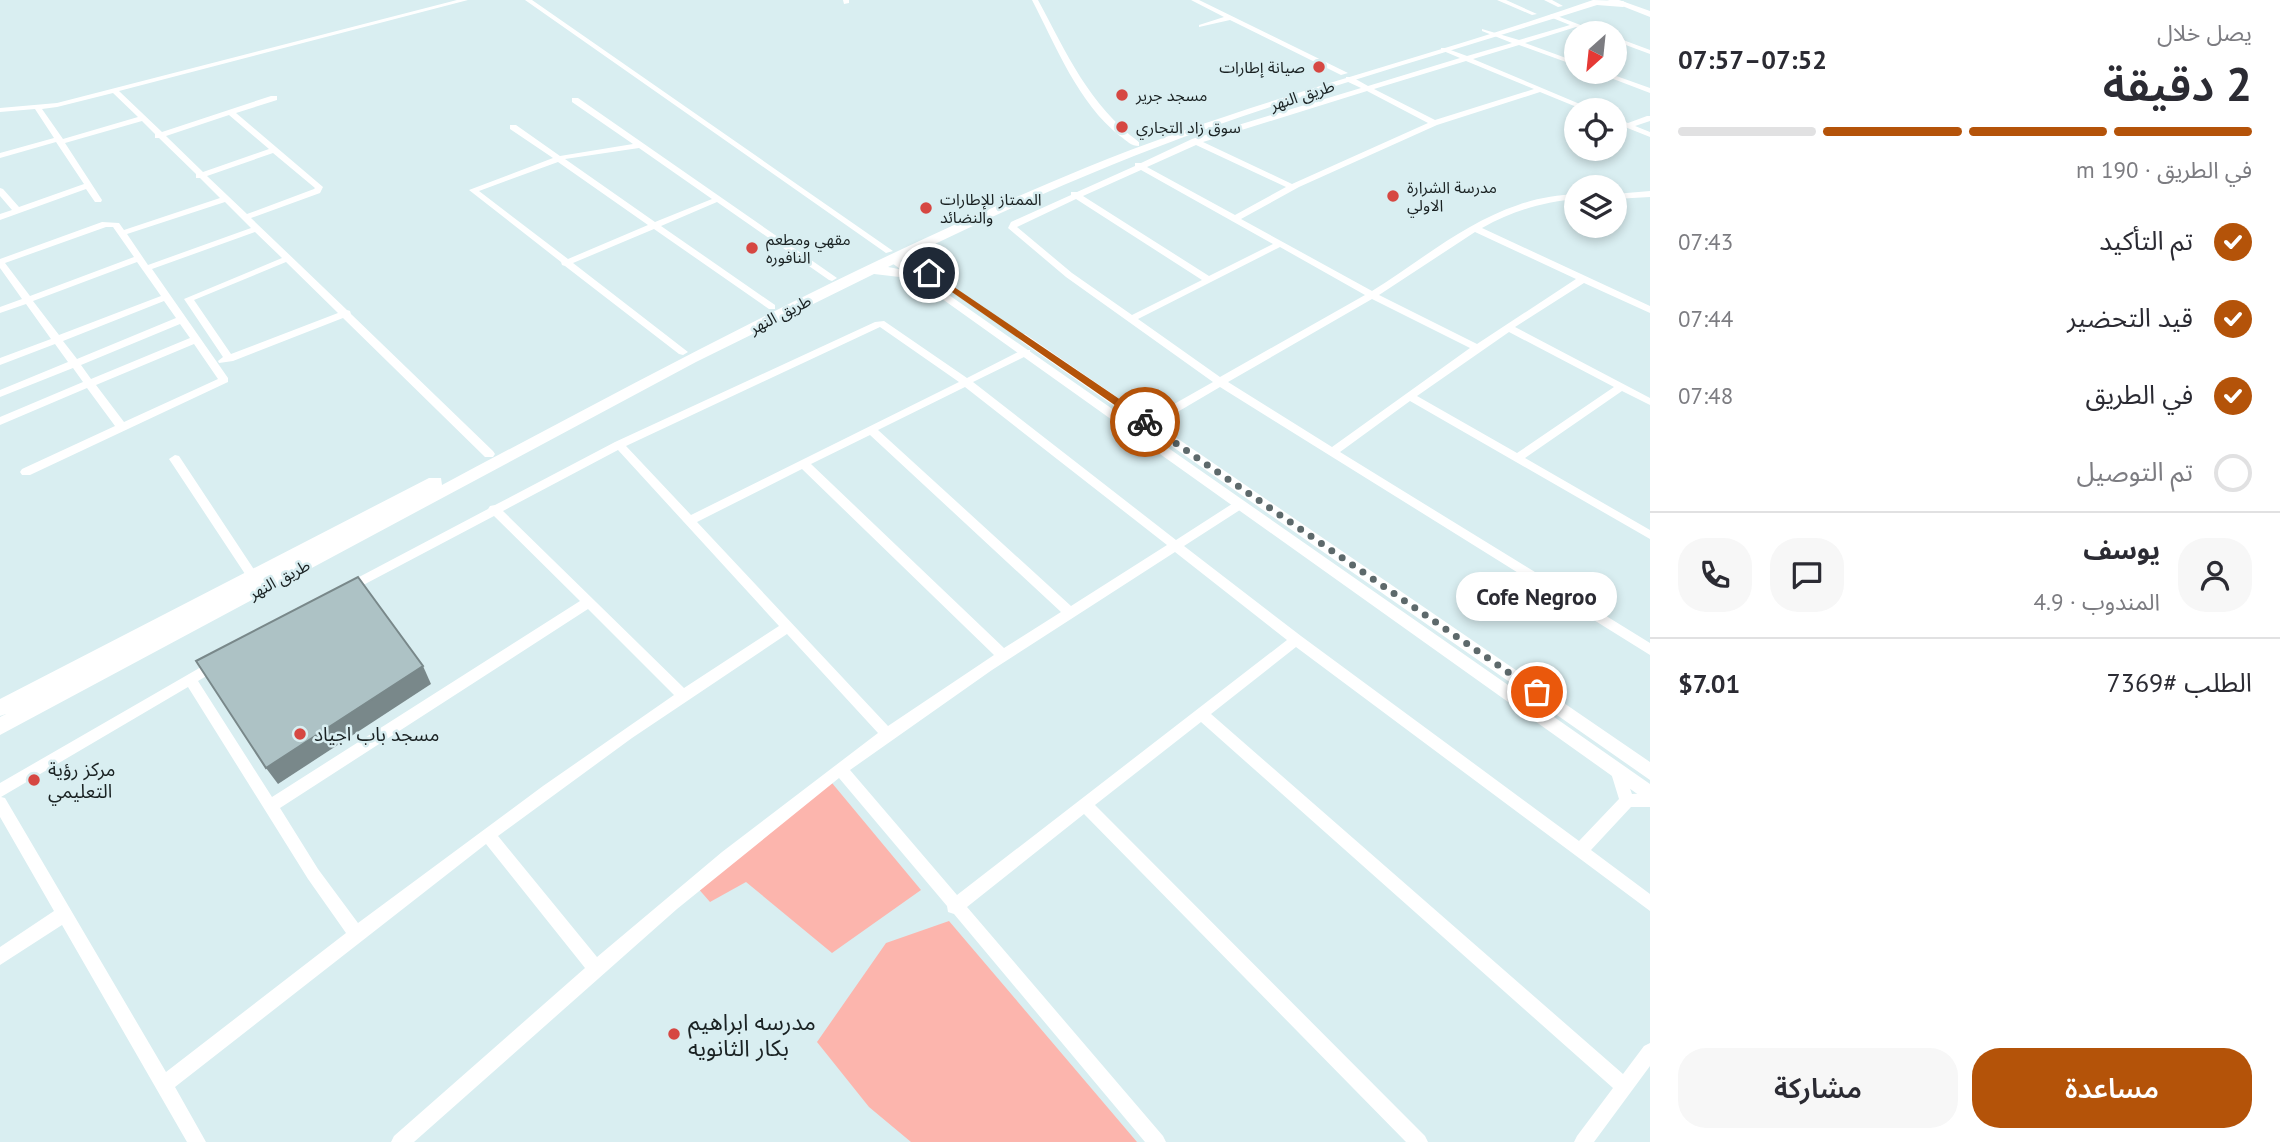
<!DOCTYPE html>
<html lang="ar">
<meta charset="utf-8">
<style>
body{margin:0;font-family:"PT Sans","Noto Sans Arabic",sans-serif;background:#f7f7f7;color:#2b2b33;direction:rtl;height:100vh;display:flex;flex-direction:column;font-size:26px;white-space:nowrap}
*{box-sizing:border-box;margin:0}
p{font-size:23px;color:#7c7c81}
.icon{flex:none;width:38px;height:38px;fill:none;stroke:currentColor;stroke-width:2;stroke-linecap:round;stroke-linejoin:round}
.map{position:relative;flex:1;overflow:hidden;direction:ltr}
.sheet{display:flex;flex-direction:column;background:#fff;width:630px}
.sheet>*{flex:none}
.needle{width:46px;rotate:207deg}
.fabs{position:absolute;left:1564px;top:21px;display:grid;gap:14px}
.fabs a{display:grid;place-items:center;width:63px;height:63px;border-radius:50%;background:#fff;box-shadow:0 4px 10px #0003;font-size:35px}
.pin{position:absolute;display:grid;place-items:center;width:60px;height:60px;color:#fff;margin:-30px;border:4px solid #fff;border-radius:50%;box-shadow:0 2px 7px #0007}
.courier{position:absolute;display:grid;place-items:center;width:70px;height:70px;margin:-35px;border:5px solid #b45309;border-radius:50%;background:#fff;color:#222;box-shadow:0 2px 9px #0007}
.bubble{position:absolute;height:49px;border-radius:24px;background:#fff;box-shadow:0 4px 10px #0003;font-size:23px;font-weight:600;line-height:49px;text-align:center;direction:rtl}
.headline em{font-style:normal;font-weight:600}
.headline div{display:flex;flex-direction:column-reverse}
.headline{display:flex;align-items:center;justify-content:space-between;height:119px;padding:0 28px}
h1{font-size:46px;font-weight:600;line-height:52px}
.bar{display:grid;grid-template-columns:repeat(4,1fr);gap:10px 7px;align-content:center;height:84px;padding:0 28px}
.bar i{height:9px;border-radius:5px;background:#e1e1e2}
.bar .current{background:#b45309}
.bar p{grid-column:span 4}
.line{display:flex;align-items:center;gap:18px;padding:0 28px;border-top:2px solid #e1e1e2}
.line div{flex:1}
.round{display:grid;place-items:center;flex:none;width:74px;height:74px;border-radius:28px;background:#f7f7f7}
ol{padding:0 28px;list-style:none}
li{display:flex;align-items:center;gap:21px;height:77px}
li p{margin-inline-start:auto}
li .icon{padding:7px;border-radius:50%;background:#b45309;color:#fff;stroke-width:4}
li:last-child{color:#7c7c81}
li i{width:38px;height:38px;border:4px solid #e1e1e2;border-radius:50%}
.button{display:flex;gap:14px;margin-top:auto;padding:14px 28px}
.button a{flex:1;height:80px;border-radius:28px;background:#b45309;color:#fff;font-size:28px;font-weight:600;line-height:80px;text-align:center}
.button a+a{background:#f7f7f7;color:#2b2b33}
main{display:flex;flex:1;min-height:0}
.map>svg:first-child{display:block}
.green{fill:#fcb5ad}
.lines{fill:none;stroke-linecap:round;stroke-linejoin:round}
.street{fill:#fff;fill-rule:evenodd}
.secondary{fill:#fff;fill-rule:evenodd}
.primary{fill:#fff;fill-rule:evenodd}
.shaded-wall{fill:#79888a}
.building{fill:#adc2c5;stroke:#79888a;stroke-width:2}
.route{fill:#b45309}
.done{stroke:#5d696b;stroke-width:7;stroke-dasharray:0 12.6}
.poi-dot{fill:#d64742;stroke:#d9eef1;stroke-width:2.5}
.labels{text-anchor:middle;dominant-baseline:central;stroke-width:5;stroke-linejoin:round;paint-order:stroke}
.far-poi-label{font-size:16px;fill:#1a2223;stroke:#d9eef1;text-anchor:start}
.far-street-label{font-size:16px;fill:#1a2223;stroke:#d9eef1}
.poi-label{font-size:19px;fill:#1a2223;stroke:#d9eef1;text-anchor:start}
.near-poi-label{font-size:23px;fill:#1a2223;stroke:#d9eef1;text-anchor:start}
</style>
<main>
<section class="sheet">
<div class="headline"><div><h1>2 دقيقة</h1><p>يصل خلال</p></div><em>07:52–07:57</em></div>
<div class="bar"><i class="current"></i><i class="current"></i><i class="current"></i><i></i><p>في الطريق · 190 m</p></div>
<ol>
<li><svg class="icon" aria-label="check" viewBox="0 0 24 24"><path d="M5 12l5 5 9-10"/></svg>تم التأكيد<p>07:43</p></li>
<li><svg class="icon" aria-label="check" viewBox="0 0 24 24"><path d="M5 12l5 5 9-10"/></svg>قيد التحضير<p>07:44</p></li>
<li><svg class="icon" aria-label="check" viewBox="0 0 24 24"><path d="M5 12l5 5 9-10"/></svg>في الطريق<p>07:48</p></li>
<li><i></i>تم التوصيل</li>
</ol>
<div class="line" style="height:126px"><a class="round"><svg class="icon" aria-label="person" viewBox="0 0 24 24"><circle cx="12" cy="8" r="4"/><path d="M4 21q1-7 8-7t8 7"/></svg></a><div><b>يوسف</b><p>المندوب · 4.9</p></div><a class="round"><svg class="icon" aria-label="chat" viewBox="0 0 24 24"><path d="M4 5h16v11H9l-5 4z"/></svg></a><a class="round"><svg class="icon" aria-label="phone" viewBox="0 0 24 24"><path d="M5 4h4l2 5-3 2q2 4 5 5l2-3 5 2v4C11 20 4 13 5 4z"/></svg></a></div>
<div class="line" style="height:91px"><div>الطلب #7369</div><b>$7.01</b></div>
<div class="button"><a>مساعدة</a><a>مشاركة</a></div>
</section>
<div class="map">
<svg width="1650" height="1142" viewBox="0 0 1650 1142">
<rect width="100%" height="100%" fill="#d9eef1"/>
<path class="green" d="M 832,783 L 921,890 L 832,953 L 746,882 L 710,902 L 696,886 Z
M 949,921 L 1137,1142 L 911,1142 L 869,1107 L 817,1042 L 886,943 Z"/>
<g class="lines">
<path class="street" d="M 457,0 L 468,0 L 119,91 L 162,132 L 271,96 L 277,96 L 277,100 L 236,113 L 323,187 L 320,193 L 251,218 L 347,310 L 350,311 L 351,314 L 493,451 L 495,454 L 493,457 L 485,457 L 343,318 L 233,361 L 219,363 L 218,361 L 223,357 L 184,299 L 282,258 L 255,232 L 152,269 L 228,378 L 228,382 L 30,475 L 22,475 L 20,472 L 22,469 L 115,426 L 87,388 L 0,425 L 0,417 L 83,382 L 73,368 L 0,397 L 0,390 L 68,362 L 55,344 L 0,365 L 0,358 L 51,339 L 26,304 L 0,313 L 0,307 L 22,299 L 0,268 L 0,259 L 102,222 L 119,223 L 124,230 L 220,198 L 200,178 L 196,178 L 196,174 L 159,138 L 155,138 L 155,134 L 142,121 L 65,143 L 102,200 L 101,202 L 95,202 L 86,189 L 0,220 L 0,214 L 12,210 L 0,196 L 0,188 L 3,189 L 19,207 L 84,184 L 56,142 L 0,158 L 0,153 L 54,138 L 35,109 L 0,112 L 0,108 L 57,103 ZM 113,93 L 138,117 L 63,139 L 42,109 L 57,107 ZM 229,115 L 269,149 L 203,172 L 166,136 ZM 273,153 L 315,188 L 314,189 L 247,214 L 207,176 ZM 225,202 L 251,228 L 148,265 L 127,234 ZM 106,227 L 113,227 L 134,257 L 30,296 L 5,263 ZM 137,262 L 161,296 L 59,335 L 33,301 ZM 286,262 L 338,313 L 231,354 L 194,300 ZM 164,301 L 176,318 L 77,359 L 63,341 ZM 180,324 L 190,338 L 91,379 L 81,365 ZM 194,344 L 218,379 L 124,422 L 96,385 Z
M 525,0 L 532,0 L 893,251 L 886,253 Z
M 843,0 L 849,0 L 849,3 L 844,4 Z
M 1032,0 L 1038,0 C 1067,54 1089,105 1139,142 L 1139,146 C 1131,146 1127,141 1120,136 C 1078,103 1056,46 1032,0 Z
M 1191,0 L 1199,0 L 1348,73 L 1341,75 L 1230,20 L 1199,27 L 1199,25 L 1224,17 Z
M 1497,0 L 1506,0 L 1537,14 L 1532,15 Z
M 1544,0 L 1552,0 L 1563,6 L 1558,7 Z
M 1552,14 L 1601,33 L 1592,33 L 1576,27 L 1525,43 L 1577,62 L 1577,66 L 1519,45 L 1473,59 L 1594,110 L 1584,110 L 1540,92 L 1437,125 L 1299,187 L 1241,219 L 1372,291 C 1419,262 1464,223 1518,205 C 1537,198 1557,195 1577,194 L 1577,199 C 1542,202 1513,211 1482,228 L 1650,306 L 1650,313 L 1584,283 L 1515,327 L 1650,398 L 1650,405 L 1622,391 L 1525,458 L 1650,530 L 1650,539 L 1410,401 L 1340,452 L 1650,643 L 1650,655 L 1220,387 L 1152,427 L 1144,427 L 1143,424 L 1144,421 L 1213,382 L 1066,277 L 1008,228 L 1011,222 L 1071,195 L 1071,192 L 1077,192 L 1135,166 L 1135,163 L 1141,163 L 1192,139 L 1361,88 L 1346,81 L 1346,77 L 1352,77 L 1368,86 L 1460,58 L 1441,50 L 1441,48 L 1445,48 L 1467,56 L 1512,43 L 1482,31 L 1482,29 L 1519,40 L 1570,25 L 1550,17 L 1550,15 ZM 1466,61 L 1534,89 L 1435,120 L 1374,89 ZM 1367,91 L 1428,123 L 1292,184 L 1203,142 ZM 1196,145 L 1286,187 L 1235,215 L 1147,167 ZM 1141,170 L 1273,244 L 1209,276 L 1083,196 ZM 1076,199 L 1202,280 L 1132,315 L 1072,273 L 1017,227 ZM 1475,232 L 1576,279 L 1477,344 L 1379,295 ZM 1280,247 L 1365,295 L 1220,377 L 1138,319 ZM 1372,299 L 1470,348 L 1332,447 L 1228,382 ZM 1509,332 L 1614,387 L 1517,453 L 1417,396 Z
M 1615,37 L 1650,50 L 1650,54 L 1615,41 Z
M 1595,72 L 1605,72 L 1650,88 L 1650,93 Z
M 572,98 L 578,98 L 837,278 L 832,281 L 829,280 L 717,202 L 661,226 L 775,305 L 775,309 L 769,309 L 654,229 L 573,263 L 688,352 L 683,355 L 679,354 L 565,266 L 562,265 L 561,262 L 469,190 L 553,158 L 510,129 L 510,125 L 516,125 L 560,156 L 633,144 L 572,102 ZM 639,148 L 712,199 L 655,222 L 565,159 ZM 558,162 L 648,225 L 568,259 L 479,191 Z
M 1647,116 L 1650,116 L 1650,121 L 1635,126 L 1650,132 L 1650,137 L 1615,123 L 1615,118 L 1628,123 Z
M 1650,191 L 1650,197 L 1615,199 L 1615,194 Z
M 884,321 L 967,378 L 1022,350 L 1030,350 L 1030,354 L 973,382 L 1176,540 L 1235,502 L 1243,502 L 1245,505 L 1243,508 L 1184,546 L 1301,636 L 1579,841 L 1619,799 L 1611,773 L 1613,769 L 1618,767 L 1623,769 L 1632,794 L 1650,793 L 1650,807 L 1631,807 L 1591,850 L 1650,894 L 1650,911 L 1296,647 L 1211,714 L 1623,1074 L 1644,1046 L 1650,1043 L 1650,1066 L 1594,1142 L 1574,1142 L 1577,1136 L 1613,1088 L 1201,722 L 1095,805 L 1425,1136 L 1428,1142 L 1406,1142 L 1084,814 L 967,907 L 1163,1136 L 1166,1142 L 1145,1142 L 954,914 L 948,912 L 947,906 L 839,778 L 677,909 L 414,1142 L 391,1142 L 394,1136 L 585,968 L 486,844 L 175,1087 L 206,1142 L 187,1142 L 62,925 L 0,965 L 0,947 L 54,911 L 0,817 L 0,783 L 215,659 L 220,660 L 222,664 L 220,668 L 198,681 L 272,797 L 580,601 L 494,516 L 350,592 L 342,592 L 340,589 L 342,586 L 488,509 L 490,506 L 495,505 L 615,442 L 875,322 ZM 880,327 L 959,382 L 691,515 L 626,446 ZM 965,387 L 1167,545 L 1071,606 L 878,430 ZM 870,435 L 1061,612 L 1004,648 L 811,464 ZM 618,450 L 779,626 L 684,688 L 503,511 ZM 802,469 L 994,655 L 888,726 L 697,522 ZM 1175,552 L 1287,640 L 957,895 L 850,770 L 992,670 ZM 588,609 L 674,695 L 543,786 L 358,923 L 318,869 L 280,808 ZM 787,634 L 878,733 L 722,852 L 597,957 L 498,836 L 632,738 ZM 188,687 L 308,879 L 346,933 L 166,1072 L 5,798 L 1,797 Z
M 175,455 L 179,456 L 257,574 L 259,577 L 257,580 L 249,580 L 169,459 Z"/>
<path class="secondary" d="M 1607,0 L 1619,0 L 1650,11 L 1650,17 Z
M 893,256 L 1650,784 L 1650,803 L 889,261 L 887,259 Z
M 1025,334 L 1650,762 L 1650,780 L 1021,341 L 1019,338 Z"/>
<path class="primary" d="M 1593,0 L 1623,1 L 1628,4 L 1623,7 L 1597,5 C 1468,46 1337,83 1209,128 C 1099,167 992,215 888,267 L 925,274 L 925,280 L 874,274 L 696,362 L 0,735 L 0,717 L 6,714 L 0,716 L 0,699 L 429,478 L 441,478 L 442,485 C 653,373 864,259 1085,168 C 1250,100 1425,59 1593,0 Z"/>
</g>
<path class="shaded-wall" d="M 423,666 L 431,684 L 278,784 L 266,768 Z"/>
<path class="building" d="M 358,577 L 423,666 L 266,768 L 196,661 Z"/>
<path class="route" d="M 929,270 L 1149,419 L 1149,424 L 1142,424 L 926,274 Z"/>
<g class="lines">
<path class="done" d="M 1145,422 L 1537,692"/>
</g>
<g class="poi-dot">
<circle cx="1319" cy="67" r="7"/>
<circle cx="1122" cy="95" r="7"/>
<circle cx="1122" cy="127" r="7"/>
<circle cx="1393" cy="196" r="7"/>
<circle cx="926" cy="208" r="7"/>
<circle cx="752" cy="248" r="7"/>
<circle cx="300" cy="734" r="7"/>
<circle cx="34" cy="780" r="7"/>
<circle cx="674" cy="1034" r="7"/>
</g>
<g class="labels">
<g class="far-poi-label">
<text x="1305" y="67" text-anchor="end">صيانة إطارات</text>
<text x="1136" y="95">مسجد جرير</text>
<text x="1136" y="127">سوق زاد التجاري</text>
<text x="1407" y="187">مدرسة الشرارة<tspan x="1407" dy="18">الاولي</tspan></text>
<text x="940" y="199">الممتاز للإطارات<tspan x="940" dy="18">والنضائد</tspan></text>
<text x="766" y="239">مقهي ومطعم<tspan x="766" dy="18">النافوره</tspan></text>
</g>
<g class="far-street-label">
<text transform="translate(1302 95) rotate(-18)">طريق النهر</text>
<text transform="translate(780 314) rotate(-27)">طريق النهر</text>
<text transform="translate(279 579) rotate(-28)">طريق النهر</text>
</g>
<g class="poi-label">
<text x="314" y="734">مسجد باب اجياد</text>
<text x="48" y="769">مركز رؤية<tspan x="48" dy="22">التعليمي</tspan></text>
</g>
<g class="near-poi-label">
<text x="688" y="1021">مدرسه ابراهيم<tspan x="688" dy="26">بكار الثانويه</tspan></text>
</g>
</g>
</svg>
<div class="fabs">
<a><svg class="needle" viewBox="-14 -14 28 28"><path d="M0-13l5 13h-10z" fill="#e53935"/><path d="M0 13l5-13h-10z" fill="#7c7c81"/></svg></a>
<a><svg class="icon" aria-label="locate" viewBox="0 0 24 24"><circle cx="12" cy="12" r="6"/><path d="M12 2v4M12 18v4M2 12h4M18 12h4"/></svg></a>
<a><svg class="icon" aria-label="layers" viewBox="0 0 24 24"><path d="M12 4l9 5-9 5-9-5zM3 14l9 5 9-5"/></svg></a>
</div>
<div class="pin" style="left:1537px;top:692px;background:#ea580c"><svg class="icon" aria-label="bag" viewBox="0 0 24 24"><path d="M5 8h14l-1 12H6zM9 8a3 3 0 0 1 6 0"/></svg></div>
<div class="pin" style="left:929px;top:273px;background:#1f2937"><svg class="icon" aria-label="home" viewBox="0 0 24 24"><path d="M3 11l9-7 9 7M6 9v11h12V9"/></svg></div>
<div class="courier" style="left:1145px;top:422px"><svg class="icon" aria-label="bike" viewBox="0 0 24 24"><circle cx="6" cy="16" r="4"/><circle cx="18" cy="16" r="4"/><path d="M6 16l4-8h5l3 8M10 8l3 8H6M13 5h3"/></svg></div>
<div class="bubble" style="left:1456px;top:572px;width:161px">Cofe Negroo</div>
</div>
</main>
